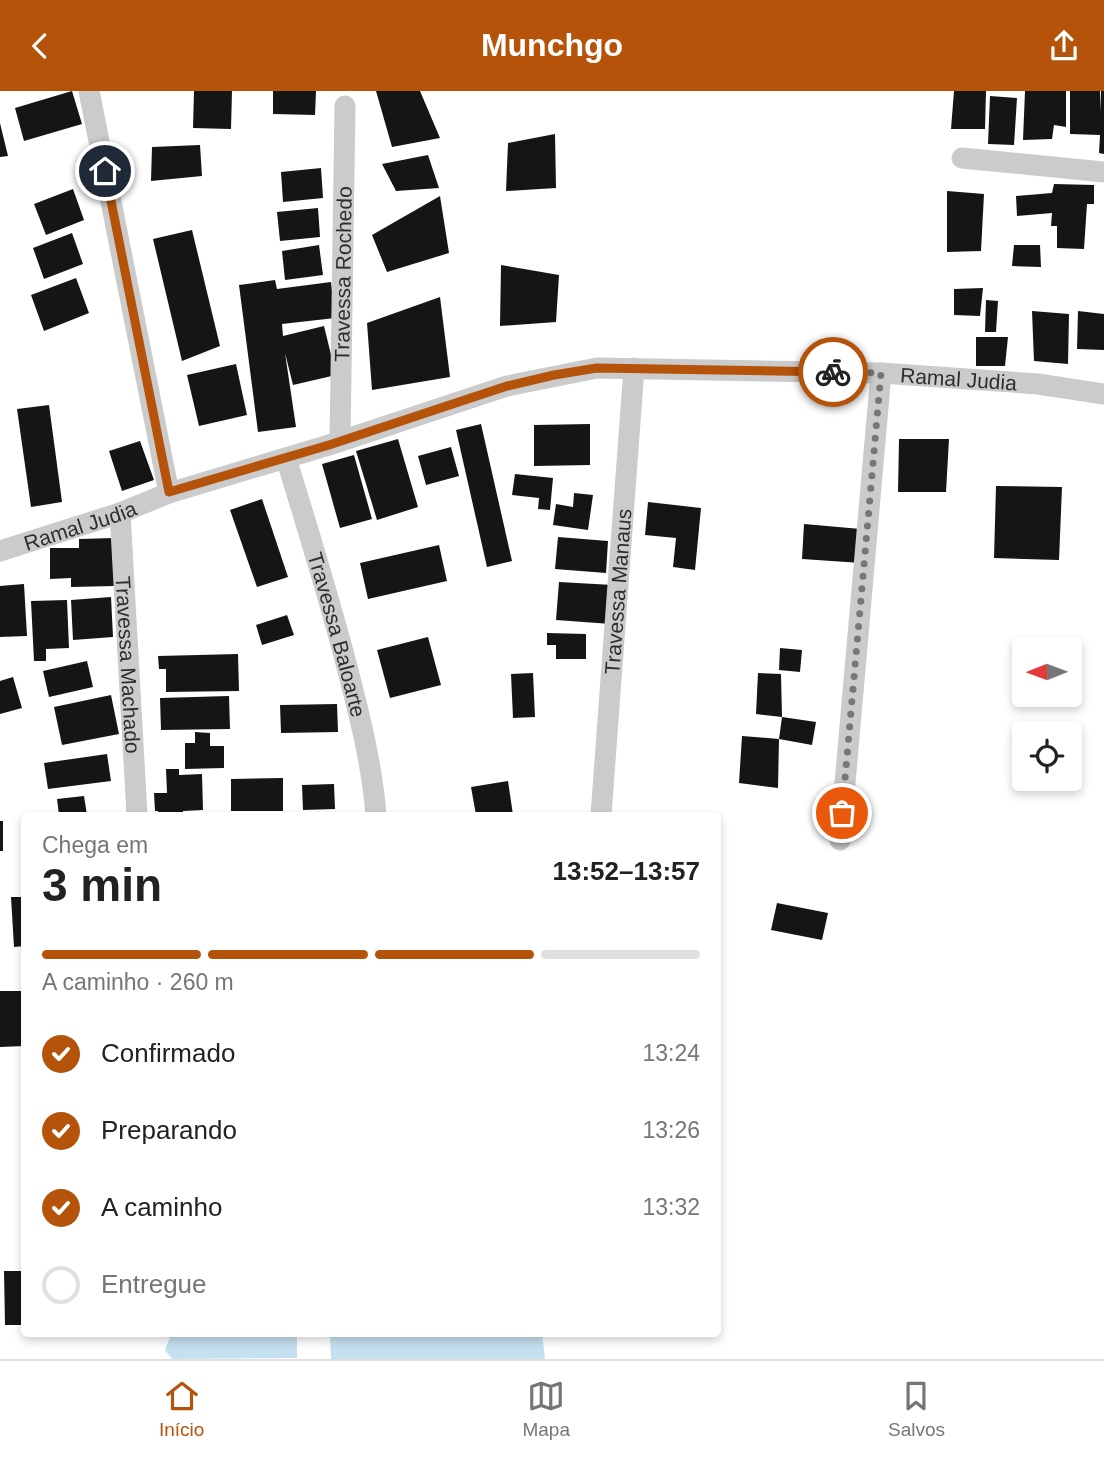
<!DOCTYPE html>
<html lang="pt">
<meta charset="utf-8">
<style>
body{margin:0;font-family:Helvetica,sans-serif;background:#f6f6f6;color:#222;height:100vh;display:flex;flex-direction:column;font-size:26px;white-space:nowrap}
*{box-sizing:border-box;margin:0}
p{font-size:23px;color:#767676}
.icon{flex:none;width:38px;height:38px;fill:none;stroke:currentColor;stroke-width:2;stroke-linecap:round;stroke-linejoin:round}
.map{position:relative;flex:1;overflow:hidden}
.sheet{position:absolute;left:21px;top:721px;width:700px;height:525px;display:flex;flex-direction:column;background:#fff;border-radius:7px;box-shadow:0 4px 10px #0003}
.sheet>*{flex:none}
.needle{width:46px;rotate:269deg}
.controls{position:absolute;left:1012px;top:546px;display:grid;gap:14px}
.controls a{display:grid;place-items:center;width:70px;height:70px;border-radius:7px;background:#fff;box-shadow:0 4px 10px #0003;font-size:35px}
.pin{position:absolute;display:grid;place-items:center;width:60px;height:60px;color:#fff;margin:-30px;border:4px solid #fff;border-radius:50%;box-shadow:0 2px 7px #0007}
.courier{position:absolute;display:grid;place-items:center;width:70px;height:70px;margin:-35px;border:5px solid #b45309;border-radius:50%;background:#fff;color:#222;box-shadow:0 2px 9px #0007}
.head em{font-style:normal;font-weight:700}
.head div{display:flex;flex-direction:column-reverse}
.head{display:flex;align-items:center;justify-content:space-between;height:119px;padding:0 21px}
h1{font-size:46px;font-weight:700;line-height:52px}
.bar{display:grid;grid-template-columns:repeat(4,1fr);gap:10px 7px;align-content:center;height:84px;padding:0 21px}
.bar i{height:9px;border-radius:5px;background:#e0e0e0}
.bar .current{background:#b45309}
.bar p{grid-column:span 4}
ol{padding:0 21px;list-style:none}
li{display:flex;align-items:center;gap:21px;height:77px}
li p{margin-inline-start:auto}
li .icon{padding:7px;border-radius:50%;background:#b45309;color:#fff;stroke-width:4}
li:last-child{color:#767676}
li i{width:38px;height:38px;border:4px solid #e0e0e0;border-radius:50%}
header{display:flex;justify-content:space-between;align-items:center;height:91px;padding:0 21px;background:#b45309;color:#fff;font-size:32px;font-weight:700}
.tab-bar{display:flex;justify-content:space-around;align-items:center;height:98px;border-top:2px solid #e0e0e0;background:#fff;font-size:19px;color:#767676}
.tab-bar a{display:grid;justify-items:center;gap:4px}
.tab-bar .current{color:#b45309}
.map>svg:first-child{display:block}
.water{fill:#c5e1ef}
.building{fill:#151515}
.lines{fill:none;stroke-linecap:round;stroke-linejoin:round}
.street{stroke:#cbcbcb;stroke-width:21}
.done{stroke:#777;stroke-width:7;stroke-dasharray:0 12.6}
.route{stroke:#b45309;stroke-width:9}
.labels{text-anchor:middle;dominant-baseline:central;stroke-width:7;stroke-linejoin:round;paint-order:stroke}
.street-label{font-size:21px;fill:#2e2e2e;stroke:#fff}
</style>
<header><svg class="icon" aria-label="back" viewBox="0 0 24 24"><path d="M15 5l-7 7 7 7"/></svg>Munchgo<svg class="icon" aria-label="share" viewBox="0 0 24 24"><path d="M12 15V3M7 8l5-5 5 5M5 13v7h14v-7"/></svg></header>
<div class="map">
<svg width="1104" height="1268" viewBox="0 0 1104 1268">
<rect width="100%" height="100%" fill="#fff"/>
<path class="water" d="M 171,1243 L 297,1243 L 297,1267 L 172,1268 L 165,1259 Z
M 330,1243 L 542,1243 L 545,1268 L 331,1268 Z"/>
<path class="building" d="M 72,0 L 82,33 L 24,50 L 15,17 Z
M 194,0 L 232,0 L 231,38 L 193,37 Z
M 273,0 L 316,0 L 315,24 L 273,23 Z
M 376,0 L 420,0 L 440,47 L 392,56 Z
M 954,0 L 986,0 L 985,38 L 951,38 Z
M 1025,0 L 1066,0 L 1066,36 L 1054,34 L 1052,48 L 1023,49 Z
M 1070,0 L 1100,0 L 1101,21 L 1101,0 L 1104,0 L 1104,63 L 1099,62 L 1100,44 L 1070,43 Z
M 990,5 L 1017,7 L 1014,54 L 988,53 Z
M 0,32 L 8,65 L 0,66 Z
M 555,43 L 556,97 L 506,100 L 508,52 Z
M 200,54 L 202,85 L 151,90 L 152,56 Z
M 428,64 L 439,97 L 396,100 L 382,73 Z
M 321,77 L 323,107 L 283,111 L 281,81 Z
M 1054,93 L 1094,94 L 1094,113 L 1087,113 L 1084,158 L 1057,157 L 1057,135 L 1051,135 L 1052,122 L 1017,125 L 1016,105 L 1052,102 Z
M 73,98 L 84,129 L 46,144 L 34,113 Z
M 947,100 L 984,103 L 981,160 L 947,161 Z
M 440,105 L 449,162 L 387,181 L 372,144 Z
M 318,117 L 320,146 L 280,150 L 277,121 Z
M 192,139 L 220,255 L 182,270 L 153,148 Z
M 72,142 L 83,173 L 44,188 L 33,157 Z
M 319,154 L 323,184 L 285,189 L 282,160 Z
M 1014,154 L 1040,154 L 1041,176 L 1012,175 Z
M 501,174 L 559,184 L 556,231 L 500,235 Z
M 76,187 L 89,222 L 44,240 L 31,204 Z
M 275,189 L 277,198 L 331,191 L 335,227 L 282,233 L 283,245 L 324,235 L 336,284 L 293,294 L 285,262 L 296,336 L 258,341 L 239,194 Z
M 983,197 L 980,225 L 954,224 L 954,198 Z
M 440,206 L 450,286 L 372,299 L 367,232 Z
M 986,209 L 998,210 L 996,241 L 985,241 Z
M 1032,220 L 1069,223 L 1068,273 L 1034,270 Z
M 1078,220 L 1104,223 L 1104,259 L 1077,258 Z
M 976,246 L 1008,246 L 1005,275 L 976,275 Z
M 236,273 L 247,324 L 199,335 L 187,284 Z
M 49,314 L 62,411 L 31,416 L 17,318 Z
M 481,333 L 512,470 L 487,476 L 456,339 Z
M 590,333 L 590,374 L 534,375 L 534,334 Z
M 398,348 L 418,416 L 377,429 L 356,360 Z
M 899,348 L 949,348 L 946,401 L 898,401 Z
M 140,350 L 154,389 L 122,400 L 109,360 Z
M 451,356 L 459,385 L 426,394 L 418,365 Z
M 354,364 L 372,428 L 340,437 L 322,373 Z
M 515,383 L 553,387 L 550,419 L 538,418 L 539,407 L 512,404 Z
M 996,395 L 1062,396 L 1059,469 L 994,467 Z
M 574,402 L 593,404 L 588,439 L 553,434 L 556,413 L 573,416 Z
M 262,408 L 288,486 L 257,496 L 230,419 Z
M 648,411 L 701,417 L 695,479 L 673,476 L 676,447 L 645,444 Z
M 804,433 L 861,438 L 861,472 L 802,468 Z
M 558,446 L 608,450 L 606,482 L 555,478 Z
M 114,447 L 114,495 L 71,496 L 71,487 L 50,488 L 50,457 L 79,457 L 79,448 Z
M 439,454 L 447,490 L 368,508 L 360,472 Z
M 559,491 L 613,494 L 611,533 L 556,529 Z
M 24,493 L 27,545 L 0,546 L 0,495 Z
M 111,506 L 113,546 L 73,549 L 71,509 Z
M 67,509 L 69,557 L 46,558 L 46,570 L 34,570 L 31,510 Z
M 287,524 L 294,544 L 262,554 L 256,534 Z
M 547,542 L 586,543 L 586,568 L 556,568 L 556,554 L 547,554 Z
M 428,546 L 441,594 L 390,607 L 377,559 Z
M 780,557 L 802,559 L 800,581 L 779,579 Z
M 238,563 L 239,600 L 166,601 L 166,578 L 159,578 L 158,565 Z
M 87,570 L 93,596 L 49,606 L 43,580 Z
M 533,582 L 535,626 L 513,627 L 511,583 Z
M 758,582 L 781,583 L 782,626 L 756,623 Z
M 13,586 L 22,617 L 0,623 L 0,590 Z
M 111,604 L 119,643 L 62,654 L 54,616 Z
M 229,605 L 230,638 L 161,639 L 160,607 Z
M 337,613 L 338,641 L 281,642 L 280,614 Z
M 782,626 L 816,631 L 812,654 L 779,648 Z
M 195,641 L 210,642 L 210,655 L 224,655 L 224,677 L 185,678 L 185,652 L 195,652 Z
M 742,645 L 779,648 L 778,697 L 739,692 Z
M 107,663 L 111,690 L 48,698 L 44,672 Z
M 166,678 L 179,678 L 179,684 L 202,683 L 203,719 L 183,720 L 183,724 L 159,724 L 158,720 L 155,720 L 154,702 L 167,702 Z
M 283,687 L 283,720 L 231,720 L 231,688 Z
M 508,690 L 513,724 L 476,724 L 471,696 Z
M 334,693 L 335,718 L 303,719 L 302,694 Z
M 84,705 L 87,724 L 59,724 L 57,708 Z
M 0,730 L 3,730 L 3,760 L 0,760 Z
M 11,806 L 24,806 L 24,855 L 14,856 Z
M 777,812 L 828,822 L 822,849 L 771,839 Z
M 0,900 L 23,900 L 24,955 L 0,956 Z
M 4,1180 L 24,1180 L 24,1234 L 5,1234 Z"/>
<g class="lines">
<g class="street">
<path d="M 89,0 L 169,402"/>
<path d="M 962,67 L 1104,81"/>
<path id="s1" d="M 340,349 L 345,15"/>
<path id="s2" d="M 286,367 C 307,435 328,503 346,572 C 359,622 372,673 376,724"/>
<path id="s3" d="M 120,422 L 137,724"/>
<path id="s4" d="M 0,460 L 120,422 L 169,402 L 329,354 L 507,295 L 597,277 L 881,282 L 1038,293 L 1104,303"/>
<path id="s5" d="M 601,724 L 634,277"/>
<path d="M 840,749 L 881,282"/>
</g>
</g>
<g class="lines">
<path class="done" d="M 833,281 L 881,282 L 842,722"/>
<path class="route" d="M 105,80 L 169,401 L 329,354 L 507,295 L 554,284 L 597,277 L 833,281"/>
</g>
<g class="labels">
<g class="street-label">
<text stroke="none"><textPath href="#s1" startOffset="166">Travessa Rochedo</textPath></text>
<text stroke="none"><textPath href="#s4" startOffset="987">Ramal Judia</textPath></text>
<text stroke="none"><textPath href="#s4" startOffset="84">Ramal Judia</textPath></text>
<text stroke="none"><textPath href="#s5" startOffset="224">Travessa Manaus</textPath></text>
<text stroke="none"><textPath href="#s2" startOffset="184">Travessa Baloarte</textPath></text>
<text stroke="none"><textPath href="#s3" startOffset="152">Travessa Machado</textPath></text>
</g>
</g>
</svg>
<div class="controls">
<a><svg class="needle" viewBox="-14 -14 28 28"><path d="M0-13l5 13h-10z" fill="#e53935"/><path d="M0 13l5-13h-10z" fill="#767676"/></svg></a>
<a><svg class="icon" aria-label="locate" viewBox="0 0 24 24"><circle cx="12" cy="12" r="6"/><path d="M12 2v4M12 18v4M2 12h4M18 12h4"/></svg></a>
</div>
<div class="pin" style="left:842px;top:722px;background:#ea580c"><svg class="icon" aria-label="bag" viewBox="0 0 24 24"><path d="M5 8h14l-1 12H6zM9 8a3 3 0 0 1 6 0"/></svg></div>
<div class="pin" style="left:105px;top:80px;background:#1f2937"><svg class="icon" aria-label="home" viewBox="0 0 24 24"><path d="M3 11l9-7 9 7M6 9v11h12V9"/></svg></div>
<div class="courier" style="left:833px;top:281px"><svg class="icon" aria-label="bike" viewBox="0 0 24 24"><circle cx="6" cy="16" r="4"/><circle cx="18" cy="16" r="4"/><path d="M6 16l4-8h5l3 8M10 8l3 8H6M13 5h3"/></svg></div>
<section class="sheet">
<div class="head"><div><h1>3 min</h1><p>Chega em</p></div><em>13:52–13:57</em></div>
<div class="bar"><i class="current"></i><i class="current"></i><i class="current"></i><i></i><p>A caminho · 260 m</p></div>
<ol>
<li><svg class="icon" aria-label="check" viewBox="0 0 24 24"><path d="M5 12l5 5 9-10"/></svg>Confirmado<p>13:24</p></li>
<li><svg class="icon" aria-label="check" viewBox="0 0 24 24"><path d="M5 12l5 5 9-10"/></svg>Preparando<p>13:26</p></li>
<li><svg class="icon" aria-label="check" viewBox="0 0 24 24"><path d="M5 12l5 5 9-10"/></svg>A caminho<p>13:32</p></li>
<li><i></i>Entregue</li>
</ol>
</section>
</div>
<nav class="tab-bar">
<a class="current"><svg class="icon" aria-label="home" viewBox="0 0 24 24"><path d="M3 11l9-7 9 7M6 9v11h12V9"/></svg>Início</a>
<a><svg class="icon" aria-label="map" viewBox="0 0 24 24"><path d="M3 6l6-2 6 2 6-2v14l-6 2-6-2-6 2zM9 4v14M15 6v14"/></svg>Mapa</a>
<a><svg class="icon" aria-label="saved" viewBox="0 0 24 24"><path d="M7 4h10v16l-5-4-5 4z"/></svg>Salvos</a>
</nav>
